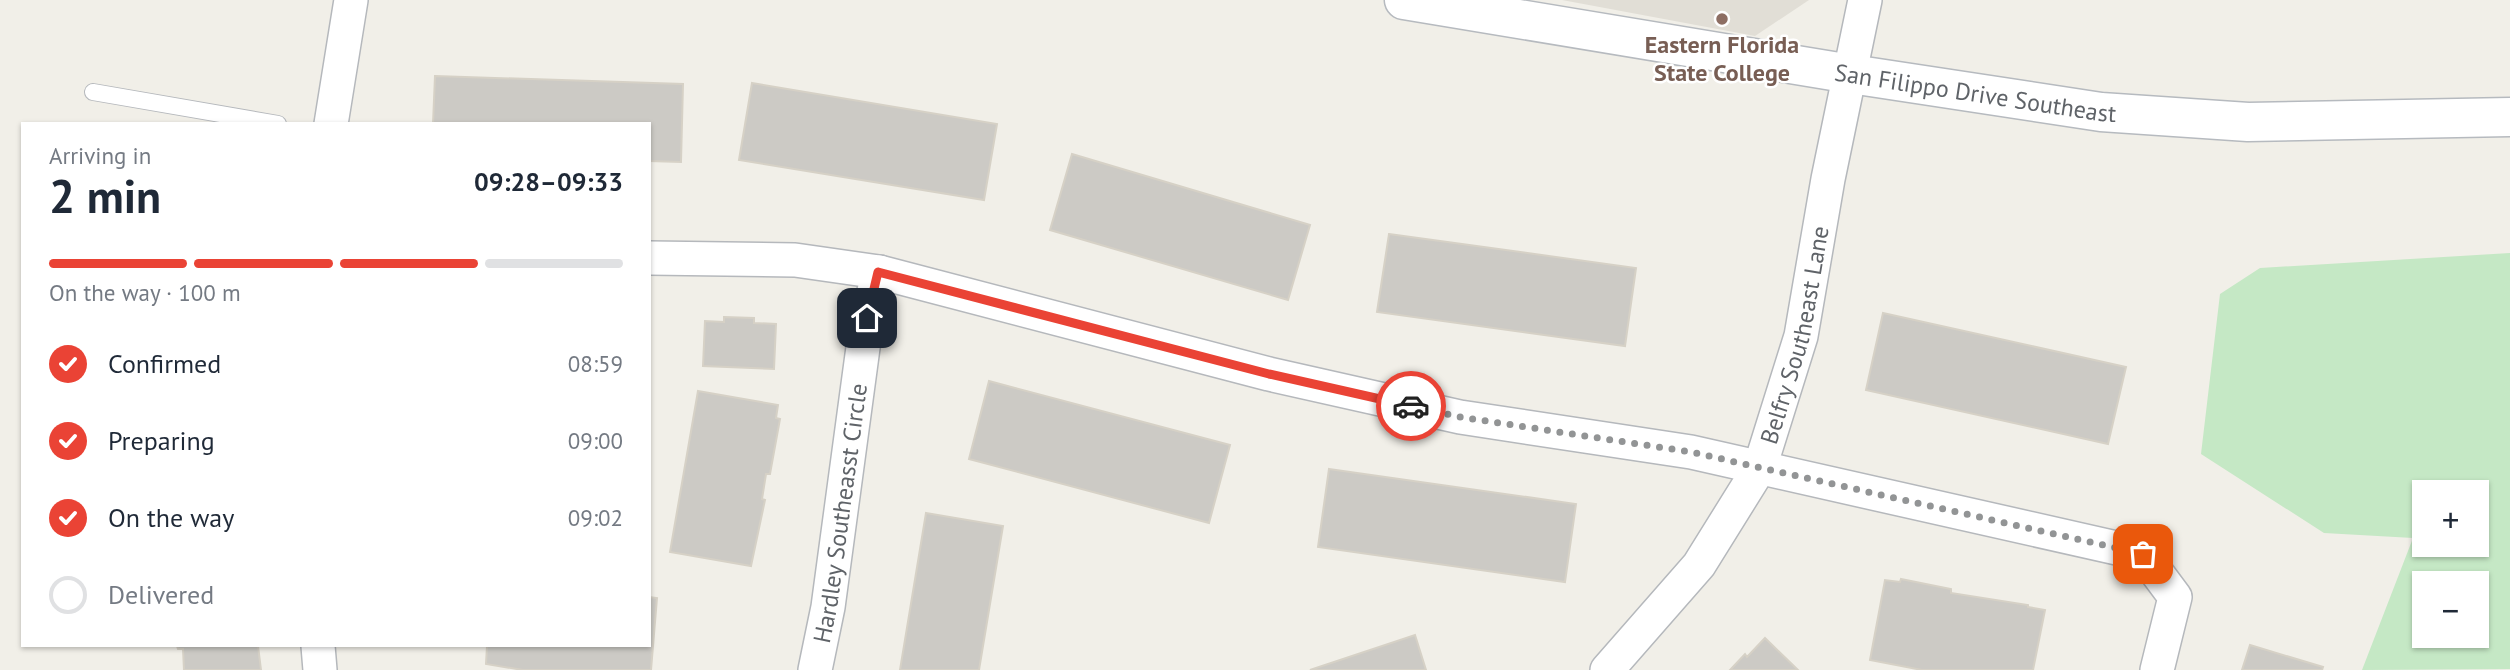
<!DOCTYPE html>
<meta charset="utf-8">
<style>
body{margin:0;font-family:"PT Sans",sans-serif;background:#f2f2f3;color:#1f2937;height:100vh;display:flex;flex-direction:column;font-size:26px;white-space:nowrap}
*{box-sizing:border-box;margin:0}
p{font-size:23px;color:#747a83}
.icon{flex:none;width:38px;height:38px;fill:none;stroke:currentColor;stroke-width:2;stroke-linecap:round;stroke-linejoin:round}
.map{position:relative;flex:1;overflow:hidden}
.details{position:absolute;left:21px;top:122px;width:630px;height:525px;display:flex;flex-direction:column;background:#fff;border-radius:0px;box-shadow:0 2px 5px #0004}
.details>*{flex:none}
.tools{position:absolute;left:2412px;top:480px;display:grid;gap:14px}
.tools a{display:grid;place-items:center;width:77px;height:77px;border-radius:0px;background:#fff;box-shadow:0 2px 5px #0004;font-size:35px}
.pin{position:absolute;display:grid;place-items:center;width:60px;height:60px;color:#fff;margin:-30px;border-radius:14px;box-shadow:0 4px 10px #0006}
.courier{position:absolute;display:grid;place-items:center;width:70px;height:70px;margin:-35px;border:5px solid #ea4335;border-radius:50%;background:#fff;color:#222;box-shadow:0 2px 9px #0007}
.head em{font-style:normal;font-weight:700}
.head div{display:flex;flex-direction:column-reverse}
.head{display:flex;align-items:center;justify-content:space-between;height:119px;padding:0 28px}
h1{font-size:46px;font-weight:700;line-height:52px}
.bar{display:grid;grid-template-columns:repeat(4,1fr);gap:10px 7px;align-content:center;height:84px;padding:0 28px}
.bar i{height:9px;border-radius:5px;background:#e0e1e3}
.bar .current{background:#ea4335}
.bar p{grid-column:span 4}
ol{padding:0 28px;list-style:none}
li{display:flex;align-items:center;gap:21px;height:77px}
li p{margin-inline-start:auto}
li .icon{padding:7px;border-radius:50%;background:#ea4335;color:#fff;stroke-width:4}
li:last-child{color:#747a83}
li i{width:38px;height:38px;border:4px solid #e0e1e3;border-radius:50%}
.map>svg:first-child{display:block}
.education{fill:#e1ded6}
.green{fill:#c5e8c5;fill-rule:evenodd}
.building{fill:#cccac5;stroke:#d6d1c6;stroke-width:2}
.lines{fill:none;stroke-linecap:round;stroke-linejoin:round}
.lane-casing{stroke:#b5b8bc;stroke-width:18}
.street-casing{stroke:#b5b8bc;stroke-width:36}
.secondary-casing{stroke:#b6babf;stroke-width:41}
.lane{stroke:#fff;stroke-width:16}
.street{stroke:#fff;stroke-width:33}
.secondary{stroke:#fff;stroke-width:38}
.done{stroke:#929495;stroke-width:7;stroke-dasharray:0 12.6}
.route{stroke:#ea4335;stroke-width:9}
.education-dot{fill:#8d6e63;stroke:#fff;stroke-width:2.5}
.labels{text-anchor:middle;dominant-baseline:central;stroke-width:5;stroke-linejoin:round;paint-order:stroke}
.education-label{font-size:24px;font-weight:bold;fill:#785e54;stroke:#fff}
.street-label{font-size:24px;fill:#5f6368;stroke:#fff}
</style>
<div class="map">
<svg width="2510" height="670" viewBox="0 0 2510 670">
<rect width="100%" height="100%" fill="#f1efe8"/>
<path class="education" d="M 1562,0 L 1809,0 L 1755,36 Z"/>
<path class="green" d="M 2510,253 L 2510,669 L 2362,670 L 2413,538 L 2324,533 L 2201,454 L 2220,294 L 2260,268 ZM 2424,492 L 2476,492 L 2476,544 L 2424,544 ZM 2424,583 L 2476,583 L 2476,635 L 2424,635 Z"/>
<path class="building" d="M 435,76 L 683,84 L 681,162 L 649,161 L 649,124 L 433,124 Z
M 752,83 L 997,124 L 984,200 L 739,160 Z
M 1072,154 L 1310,225 L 1288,300 L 1050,230 Z
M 1389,234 L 1636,268 L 1625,346 L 1377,312 Z
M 1883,313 L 2126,367 L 2108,444 L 1866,390 Z
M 724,317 L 754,318 L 754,323 L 776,324 L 774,369 L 703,366 L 705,321 L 724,322 Z
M 989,381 L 1230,445 L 1209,523 L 969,459 Z
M 698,391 L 778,405 L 776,418 L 780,419 L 770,474 L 766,474 L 762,499 L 765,500 L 751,566 L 670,552 Z
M 1329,469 L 1576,504 L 1565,582 L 1318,547 Z
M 926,513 L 1003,526 L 979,670 L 900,670 Z
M 1901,579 L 1951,589 L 1951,593 L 2028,605 L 2028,607 L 2045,610 L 2033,670 L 1922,670 L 1870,660 L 1885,580 L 1900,582 Z
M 649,597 L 657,598 L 651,670 L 523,670 L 486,664 L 487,646 L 649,646 Z
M 1415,635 L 1426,670 L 1310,670 Z
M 1765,638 L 1798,670 L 1730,670 L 1745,654 L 1747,657 Z
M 2250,645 L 2323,667 L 2322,670 L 2242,670 Z
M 177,646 L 258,646 L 261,670 L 184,670 L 183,649 L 178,649 Z"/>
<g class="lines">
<g class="lane-casing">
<path id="lane" d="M 93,92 L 278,124"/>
</g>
<g class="street-casing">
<g id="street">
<path d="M 331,124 L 351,0"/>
<path d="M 649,258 L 795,260 L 879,272 L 1269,374 L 1460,417 L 1691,452 L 2143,554 L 2175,597 L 2157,670"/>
<path d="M 318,646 L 320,670"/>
<path id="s1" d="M 815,670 L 828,607 L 867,318 L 879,272"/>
<path id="s2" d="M 1607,670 L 1699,565 L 1760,467 L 1801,336 L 1828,179 L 1865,0"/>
</g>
</g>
<g class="secondary-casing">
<g id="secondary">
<path id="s3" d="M 1404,0 L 1851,74 L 2101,112 L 2248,122 L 2510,117"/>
</g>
</g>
<use href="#lane" class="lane"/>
<use href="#street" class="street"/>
<use href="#secondary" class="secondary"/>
</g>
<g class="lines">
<path class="done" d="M 1411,406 L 1460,417 L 1691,452 L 2143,554"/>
<path class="route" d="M 867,318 L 878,272 L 1269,374 L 1411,406"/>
</g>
<circle class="education-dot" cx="1722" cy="19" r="7"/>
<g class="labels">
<g class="education-label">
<text x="1722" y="44">Eastern Florida<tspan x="1722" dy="28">State College</tspan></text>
</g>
<g class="street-label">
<text stroke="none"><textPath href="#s3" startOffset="579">San Filippo Drive Southeast</textPath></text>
<text stroke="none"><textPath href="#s2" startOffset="392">Belfry Southeast Lane</textPath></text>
<text stroke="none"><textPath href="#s1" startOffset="159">Hardley Southeasst Circle</textPath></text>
</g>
</g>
</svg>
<div class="tools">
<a>+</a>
<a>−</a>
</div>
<div class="pin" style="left:2143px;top:554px;background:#ea580c"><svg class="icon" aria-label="bag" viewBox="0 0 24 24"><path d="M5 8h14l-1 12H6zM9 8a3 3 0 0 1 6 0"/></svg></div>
<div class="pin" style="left:867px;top:318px;background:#1f2937"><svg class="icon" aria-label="home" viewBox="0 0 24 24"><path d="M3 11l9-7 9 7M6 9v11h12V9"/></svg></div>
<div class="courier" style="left:1411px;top:406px"><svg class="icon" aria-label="car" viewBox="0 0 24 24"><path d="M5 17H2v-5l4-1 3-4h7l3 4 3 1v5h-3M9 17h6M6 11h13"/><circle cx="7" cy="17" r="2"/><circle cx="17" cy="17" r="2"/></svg></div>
<section class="details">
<div class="head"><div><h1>2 min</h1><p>Arriving in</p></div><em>09:28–09:33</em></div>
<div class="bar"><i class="current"></i><i class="current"></i><i class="current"></i><i></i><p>On the way · 100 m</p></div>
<ol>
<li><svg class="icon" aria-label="check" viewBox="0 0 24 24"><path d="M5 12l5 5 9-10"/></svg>Confirmed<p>08:59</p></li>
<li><svg class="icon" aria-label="check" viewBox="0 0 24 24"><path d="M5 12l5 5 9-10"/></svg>Preparing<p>09:00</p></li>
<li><svg class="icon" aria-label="check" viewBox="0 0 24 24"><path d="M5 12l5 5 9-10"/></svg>On the way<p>09:02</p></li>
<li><i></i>Delivered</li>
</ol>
</section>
</div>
